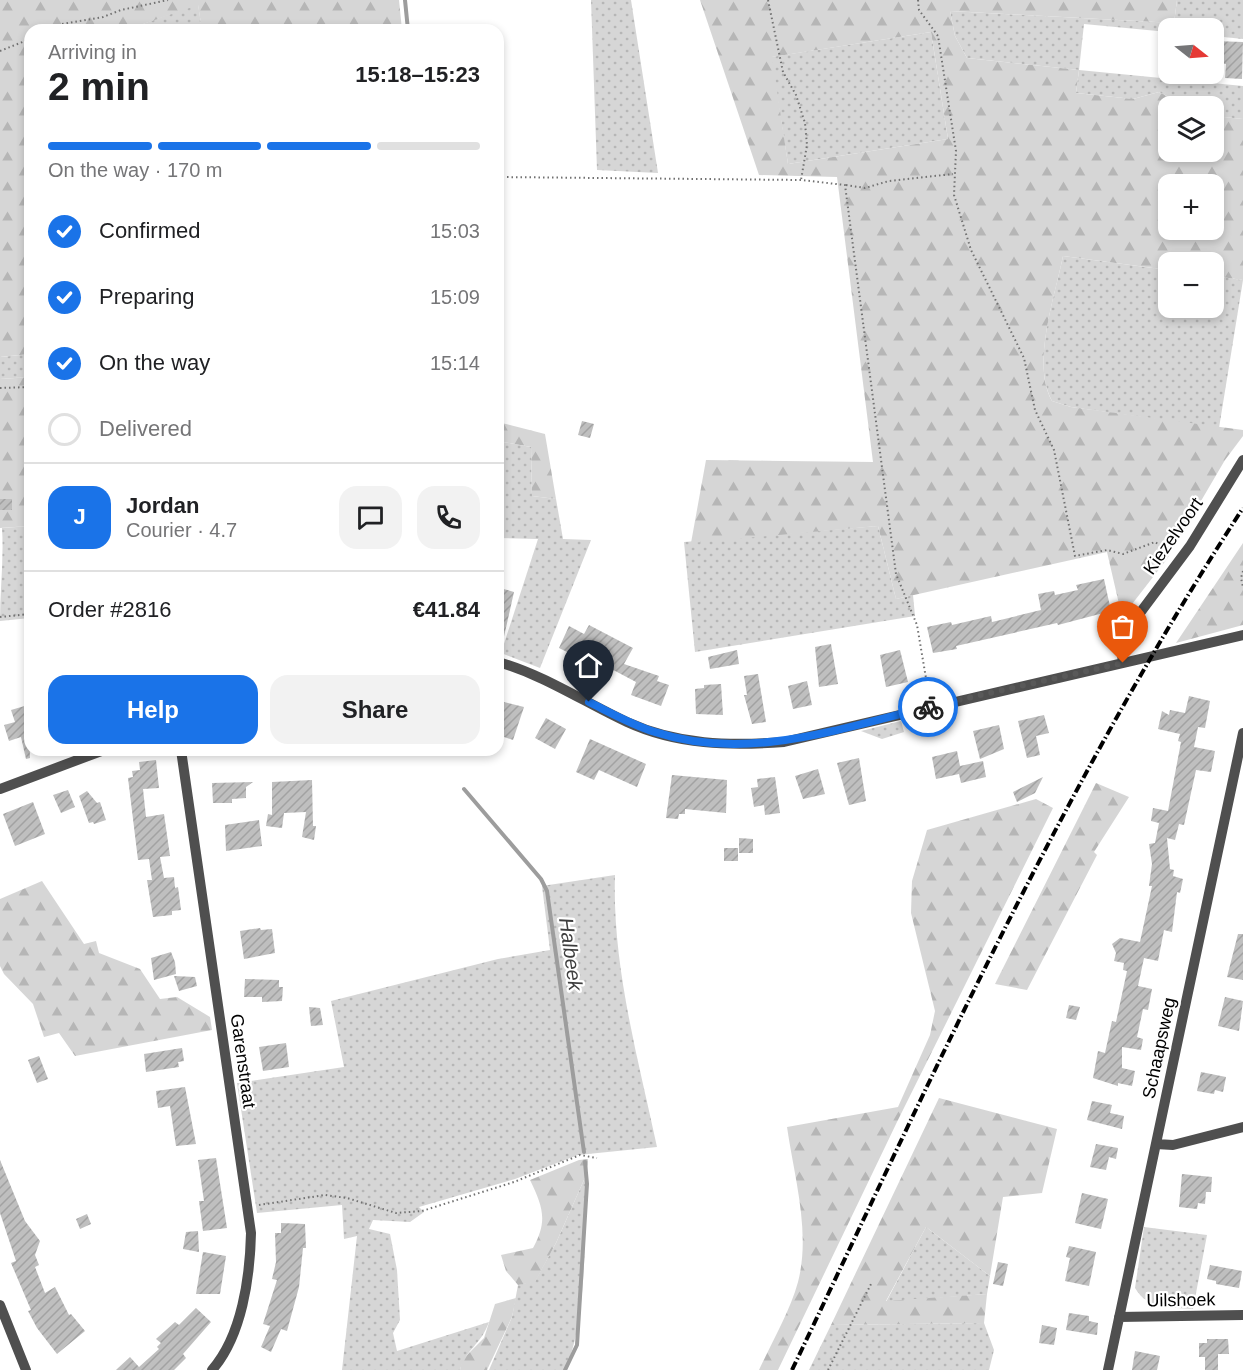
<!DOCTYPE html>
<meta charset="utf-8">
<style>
body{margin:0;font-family:Arial,sans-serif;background:#f2f2f2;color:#202124;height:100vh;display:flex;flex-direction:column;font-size:22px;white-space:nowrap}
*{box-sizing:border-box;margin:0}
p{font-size:20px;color:#757577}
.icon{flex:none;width:33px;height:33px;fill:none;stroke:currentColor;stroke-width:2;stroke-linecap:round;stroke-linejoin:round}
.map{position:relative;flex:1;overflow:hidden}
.drawer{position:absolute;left:24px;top:24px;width:480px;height:732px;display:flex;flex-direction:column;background:#fff;border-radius:18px;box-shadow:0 3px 9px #0003}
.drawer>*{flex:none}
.needle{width:39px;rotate:107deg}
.controls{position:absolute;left:1158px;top:18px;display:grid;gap:12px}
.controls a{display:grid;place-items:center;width:66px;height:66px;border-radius:12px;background:#fff;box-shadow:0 3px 9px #0003;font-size:30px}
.pin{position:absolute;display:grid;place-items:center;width:51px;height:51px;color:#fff;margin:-62px -26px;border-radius:50% 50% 50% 0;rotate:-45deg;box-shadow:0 0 6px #0007}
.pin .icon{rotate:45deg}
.courier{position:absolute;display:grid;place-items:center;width:60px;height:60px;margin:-30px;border:4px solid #1a73e8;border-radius:50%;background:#fff;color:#222;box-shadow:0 2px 8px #0007}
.overview em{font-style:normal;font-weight:700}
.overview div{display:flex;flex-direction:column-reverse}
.overview{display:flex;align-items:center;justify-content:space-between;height:102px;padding:0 24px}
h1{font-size:39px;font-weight:700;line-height:45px}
.bar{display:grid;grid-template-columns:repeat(4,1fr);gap:9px 6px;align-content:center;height:72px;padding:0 24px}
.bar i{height:8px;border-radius:4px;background:#e0e0e0}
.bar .active{background:#1a73e8}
.bar p{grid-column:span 4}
.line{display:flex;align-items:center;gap:15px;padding:0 24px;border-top:2px solid #e0e0e0}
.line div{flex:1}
.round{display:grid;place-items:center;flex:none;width:63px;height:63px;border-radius:18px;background:#f2f2f2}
ol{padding:0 24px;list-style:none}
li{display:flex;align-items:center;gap:18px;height:66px}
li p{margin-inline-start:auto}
li .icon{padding:6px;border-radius:50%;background:#1a73e8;color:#fff;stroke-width:4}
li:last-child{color:#757577}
li i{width:33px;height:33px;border:3px solid #e0e0e0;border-radius:50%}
.cta{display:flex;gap:12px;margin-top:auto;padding:12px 24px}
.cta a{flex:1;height:69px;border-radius:18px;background:#1a73e8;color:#fff;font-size:24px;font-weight:700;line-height:69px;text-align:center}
.cta a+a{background:#f2f2f2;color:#202124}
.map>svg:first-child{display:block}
.grass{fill:url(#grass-dots)}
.forest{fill:url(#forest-firs);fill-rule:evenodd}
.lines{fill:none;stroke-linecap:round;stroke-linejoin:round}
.stream{stroke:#9d9d9d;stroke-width:4}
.building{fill:url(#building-hatch)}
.path{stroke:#717171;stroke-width:2;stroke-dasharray:1.5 3;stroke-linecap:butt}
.street{stroke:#4f4f4f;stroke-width:10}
.rail{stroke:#000;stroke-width:4;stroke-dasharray:9 3 1.5 3;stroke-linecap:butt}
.done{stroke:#595959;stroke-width:6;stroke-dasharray:0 10.8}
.route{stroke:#1a73e8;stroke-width:8}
.labels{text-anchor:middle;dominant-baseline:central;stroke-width:4.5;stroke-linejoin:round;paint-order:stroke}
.street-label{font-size:18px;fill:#000;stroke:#fff}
.water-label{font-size:20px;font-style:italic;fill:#3e3e3e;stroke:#fff}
</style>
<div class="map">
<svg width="1243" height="1370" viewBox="0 0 1243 1370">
<defs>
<pattern id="grass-dots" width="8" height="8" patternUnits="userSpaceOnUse" patternTransform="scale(1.5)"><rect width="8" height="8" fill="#d6d6d6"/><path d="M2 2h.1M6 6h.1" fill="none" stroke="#b6b6b6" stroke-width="1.8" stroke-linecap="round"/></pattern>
<pattern id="forest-firs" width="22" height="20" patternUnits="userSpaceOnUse" patternTransform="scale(1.5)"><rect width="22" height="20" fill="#d6d6d6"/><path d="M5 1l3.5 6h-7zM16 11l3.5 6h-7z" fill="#b6b6b6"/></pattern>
<pattern id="building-hatch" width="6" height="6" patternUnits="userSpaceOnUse" patternTransform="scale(1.5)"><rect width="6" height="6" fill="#bfbfbf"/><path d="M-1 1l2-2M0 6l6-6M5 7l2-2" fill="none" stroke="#a2a2a2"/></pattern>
</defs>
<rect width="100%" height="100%" fill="#fff"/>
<path class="grass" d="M 591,0 L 631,0 L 658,173 L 597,170 Z
M 1177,0 L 1243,0 L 1243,39 L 1214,36 L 1214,28 L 1168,28 L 1168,32 L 1084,24 L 1079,70 L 1243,86 L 1243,119 L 1214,116 L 1214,106 L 1187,106 L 1159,92 L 1133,99 L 1076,93 L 1079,70 L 967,58 L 955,36 L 950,11 L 1174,23 Z
M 198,4 L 202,30 L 126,30 Z
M 931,32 L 948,139 L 788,164 L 771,57 Z
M 1063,256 L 1168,270 L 1168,308 L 1214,308 L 1214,276 L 1243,280 L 1219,428 L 1071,407 L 1052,401 C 1031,364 1055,296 1063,256 Z
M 0,350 L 1,357 L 30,354 L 30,377 L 0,379 Z
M 498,441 L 531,447 L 532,496 L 556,499 L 563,539 L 591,540 L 540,668 L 501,653 L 538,539 L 498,538 Z
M 30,526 L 30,618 L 0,621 C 0,590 4,559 2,528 Z
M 878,526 L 896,599 L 913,595 L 915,616 L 695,652 L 684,542 Z
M 901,721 L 904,732 L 882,739 L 861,731 Z
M 615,875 C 612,966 638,1058 657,1147 L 578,1155 L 515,1179 L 419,1207 L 424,1212 L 410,1222 L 373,1220 L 369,1229 L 390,1234 L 397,1270 L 400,1320 L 393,1333 L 397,1351 L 489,1322 C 481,1345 465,1350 460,1370 L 342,1370 L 357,1236 L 344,1239 L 342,1205 L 257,1213 L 237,1083 L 344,1067 L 331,1001 L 498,959 L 550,950 L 542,886 Z
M 587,1173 C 584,1231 588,1319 565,1370 L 489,1370 L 512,1317 L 518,1285 L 535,1281 L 556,1243 Z
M 926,1227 L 990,1276 L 987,1294 L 886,1302 Z
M 1144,1227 L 1207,1235 L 1193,1309 C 1170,1307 1148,1310 1135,1288 Z
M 984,1323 L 994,1350 L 989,1370 L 809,1370 L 831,1325 Z"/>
<path class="forest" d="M 0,0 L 399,0 L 402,30 L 202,30 L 198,5 L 126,30 L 30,30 L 30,64 L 28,65 L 30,354 L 0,357 Z
M 700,0 L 1177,0 L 1174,23 L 950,11 L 955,36 L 967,58 L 1079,70 L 1076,93 L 1133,99 L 1159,92 L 1187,106 L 1168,106 L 1168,152 L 1214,152 L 1214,116 L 1243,119 L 1243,280 L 1214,276 L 1214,262 L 1168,262 L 1168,270 L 1063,256 C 1055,296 1031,365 1052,401 L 1071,407 L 1243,430 L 1243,436 L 1225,460 L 1167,559 L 1122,617 L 1107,552 L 896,599 L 878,526 L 691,543 L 706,460 L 873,462 L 837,177 L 759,175 ZM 931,32 L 948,139 L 788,164 L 772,57 ZM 1168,184 L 1214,184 L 1214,230 L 1168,230 Z
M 30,377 L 30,526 L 0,528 L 0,379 Z
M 498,422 L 545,434 L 556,499 L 532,496 L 531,447 L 498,441 Z
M 1243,543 L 1243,625 L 1176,643 Z
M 1096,783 L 1129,797 L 1094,852 L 1097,855 L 1027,990 L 995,984 Z
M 1036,799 L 1053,808 L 897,1122 L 778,1370 L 759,1370 C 772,1342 790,1311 798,1282 C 811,1232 794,1176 787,1127 L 898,1107 L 930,1035 L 935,1011 L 911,913 L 912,881 L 927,830 Z
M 42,881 L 84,944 L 96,941 L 99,953 L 140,969 L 160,999 L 177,997 L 210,1017 L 212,1030 L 75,1056 L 59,1033 L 44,1037 L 33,1004 L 4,974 L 0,966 L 0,899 Z
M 939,1098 L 1057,1129 L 1042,1193 L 1003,1197 L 990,1276 L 926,1227 L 886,1301 L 987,1294 L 984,1323 L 831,1325 Z
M 588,1159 L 587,1173 L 556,1243 L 535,1282 L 518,1285 L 506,1271 L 501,1255 L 533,1248 C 548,1221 543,1207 530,1180 L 579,1160 Z
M 516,1298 L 512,1317 L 487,1370 L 460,1370 L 462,1360 L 484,1338 L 495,1304 Z"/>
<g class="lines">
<path class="stream" d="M 405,0 L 408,30
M 464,789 L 541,879 L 547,891 L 584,1152
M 565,1370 L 577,1345 L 587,1184 L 585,1162"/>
</g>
<path class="building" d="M 1214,41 L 1243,42 L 1242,79 L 1225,78 L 1226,64 L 1218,63 L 1219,54 L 1214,54 Z
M 582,421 L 594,424 L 590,438 L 578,435 Z
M 0,499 L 12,499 L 12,510 L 0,510 Z
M 1104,579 L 1111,611 L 1058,625 L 1057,623 L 956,646 L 957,649 L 933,653 L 927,627 L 951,622 L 952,625 L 991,616 L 992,622 L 1041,610 L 1038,594 L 1054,591 L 1055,595 L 1078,590 L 1076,585 Z
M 500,588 L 514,592 L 503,641 L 498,641 Z
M 589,625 L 633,648 L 624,664 L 659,676 L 657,681 L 669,685 L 661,706 L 631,695 L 636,682 L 585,655 L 583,660 L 559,648 L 569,626 L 584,634 Z
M 831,644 L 838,684 L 819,687 L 815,647 Z
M 737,650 L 739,664 L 710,669 L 708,657 Z
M 900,650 L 908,682 L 886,687 L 880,655 Z
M 758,674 L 766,722 L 752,724 L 744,695 L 747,695 L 744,676 Z
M 807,681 L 812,705 L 793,709 L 788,686 Z
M 721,684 L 723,715 L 696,714 L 695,689 L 704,688 L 704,685 Z
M 1189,696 L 1210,701 L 1205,728 L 1198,727 L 1194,747 L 1215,751 L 1211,772 L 1196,770 L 1184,825 L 1179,824 L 1175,840 L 1167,838 L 1170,869 L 1174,870 L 1173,876 L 1183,879 L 1180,893 L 1177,892 L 1172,932 L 1164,930 L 1158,961 L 1144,958 L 1138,986 L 1152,989 L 1148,1010 L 1143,1009 L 1137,1037 L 1143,1039 L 1141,1050 L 1122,1047 L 1122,1068 L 1135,1071 L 1132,1086 L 1118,1083 L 1118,1086 L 1093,1078 L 1098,1051 L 1105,1053 L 1112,1021 L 1116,1022 L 1127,971 L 1123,970 L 1124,963 L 1114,961 L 1116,953 L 1112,944 L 1120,938 L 1140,942 L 1152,886 L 1149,886 L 1152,864 L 1149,844 L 1155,843 L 1159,823 L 1151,821 L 1153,808 L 1168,811 L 1181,742 L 1178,741 L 1180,734 L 1158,729 L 1162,711 L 1169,715 L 1170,710 L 1185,713 Z
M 504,702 L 524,707 L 513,740 L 498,735 L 498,720 Z
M 28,705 L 30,758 L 26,759 L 21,737 L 9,741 L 4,725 L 15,722 L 11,710 Z
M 1044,715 L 1049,733 L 1036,736 L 1040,755 L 1027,758 L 1018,721 Z
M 546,718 L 566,729 L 555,749 L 535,738 Z
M 999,725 L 1004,749 L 980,759 L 973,731 Z
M 590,739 L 646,764 L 637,787 L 599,770 L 594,780 L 576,772 Z
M 957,751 L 960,766 L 983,761 L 986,777 L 961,783 L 959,774 L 936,779 L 932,757 Z
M 859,758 L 866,801 L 849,805 L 837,763 Z
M 156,760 L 159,788 L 143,789 L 146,817 L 164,814 L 170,856 L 160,857 L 164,878 L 174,877 L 175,888 L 178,887 L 181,910 L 172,911 L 172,915 L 153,917 L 147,880 L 152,880 L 149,859 L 138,860 L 128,778 L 133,777 L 132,771 L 140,770 L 139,762 Z
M 818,769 L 825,794 L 803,799 L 795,776 Z
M 672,775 L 727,780 L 726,813 L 685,809 L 685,814 L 679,814 L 678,819 L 666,818 Z
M 775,777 L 780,813 L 765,815 L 764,805 L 754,807 L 751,788 L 758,787 L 757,779 Z
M 1043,777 L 1035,793 L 1017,802 L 1013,792 Z
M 312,780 L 313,826 L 316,826 L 314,840 L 302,837 L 306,812 L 284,813 L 282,828 L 266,826 L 268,814 L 272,815 L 272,782 Z
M 253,782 L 246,787 L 246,798 L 232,799 L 232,803 L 213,803 L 212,783 Z
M 68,790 L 75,807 L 61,813 L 53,795 Z
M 87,791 L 97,803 L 100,802 L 106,820 L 94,824 L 93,822 L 89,823 L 79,796 Z
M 33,802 L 45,834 L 15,846 L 3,814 Z
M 259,820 L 262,846 L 226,851 L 225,825 Z
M 739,838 L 753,839 L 753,853 L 739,853 Z
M 724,848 L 738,848 L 738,861 L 724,861 Z
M 260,928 L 261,930 L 272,929 L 275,953 L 244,959 L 240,931 Z
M 1238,934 L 1243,934 L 1243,980 L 1227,977 Z
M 171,952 L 175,962 L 176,974 L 154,980 L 151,958 Z
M 174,976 L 195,977 L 197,986 L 179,991 Z
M 245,979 L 279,980 L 279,987 L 283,987 L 282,1001 L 262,1002 L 262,997 L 244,997 Z
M 1225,997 L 1243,1001 L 1239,1031 L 1218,1026 Z
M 1069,1005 L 1080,1007 L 1076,1020 L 1066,1018 Z
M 309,1007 L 320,1008 L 323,1025 L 311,1026 Z
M 286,1043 L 289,1067 L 263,1071 L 259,1047 Z
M 182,1048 L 184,1061 L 178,1062 L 179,1067 L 146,1072 L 144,1054 Z
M 39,1056 L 48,1079 L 37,1083 L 28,1060 Z
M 1201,1072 L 1226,1077 L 1223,1092 L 1215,1090 L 1214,1094 L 1197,1091 Z
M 185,1087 L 196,1144 L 176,1146 L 170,1106 L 158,1108 L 156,1091 Z
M 1092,1101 L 1112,1105 L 1110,1113 L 1124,1116 L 1122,1129 L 1087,1120 Z
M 1096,1144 L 1118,1148 L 1116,1159 L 1109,1157 L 1106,1170 L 1090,1167 Z
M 216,1158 L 227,1228 L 203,1231 L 199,1201 L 204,1201 L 198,1160 Z
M 0,1160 L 25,1221 L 40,1241 L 35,1255 L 39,1265 L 35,1267 L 45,1293 L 55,1287 L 69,1315 L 71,1314 L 85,1331 L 57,1354 L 37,1328 L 28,1311 L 31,1310 L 11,1263 L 16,1261 L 0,1213 Z
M 1182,1174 L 1212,1177 L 1211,1192 L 1206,1192 L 1205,1204 L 1198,1203 L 1197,1209 L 1179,1207 Z
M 1082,1193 L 1108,1199 L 1101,1229 L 1075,1223 Z
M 87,1214 L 91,1224 L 80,1229 L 76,1219 Z
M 281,1223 L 305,1224 L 306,1248 L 303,1248 L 299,1287 L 287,1331 L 281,1329 L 271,1352 L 261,1347 L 270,1326 L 263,1324 L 277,1280 L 272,1279 L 276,1262 L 275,1233 L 281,1233 Z
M 198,1231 L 199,1252 L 183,1249 L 186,1232 Z
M 1069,1246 L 1096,1252 L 1089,1286 L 1065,1281 L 1070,1258 L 1066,1257 Z
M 203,1252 L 226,1256 L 220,1294 L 196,1294 Z
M 998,1262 L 1008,1264 L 1003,1286 L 993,1284 Z
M 1210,1265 L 1242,1271 L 1239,1288 L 1216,1284 L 1216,1281 L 1207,1279 Z
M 196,1308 L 211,1322 L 183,1354 L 186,1358 L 174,1370 L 116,1370 L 130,1357 L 139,1367 L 159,1349 L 157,1347 L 161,1343 L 156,1339 L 175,1322 L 179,1325 Z
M 1069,1313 L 1089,1316 L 1089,1321 L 1098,1323 L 1097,1335 L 1066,1330 Z
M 1042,1325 L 1057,1328 L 1054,1345 L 1039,1343 Z
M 1207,1339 L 1228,1339 L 1229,1354 L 1218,1354 L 1218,1370 L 1205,1370 L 1205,1357 L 1199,1357 L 1199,1343 L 1207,1343 Z
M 1135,1351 L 1160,1356 L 1157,1370 L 1132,1370 Z"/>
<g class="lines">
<path class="path" d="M 768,0 L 783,72 L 796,95 L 805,123 L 807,145 L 801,180
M 918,0 L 919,10 L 938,36 L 956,151 L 954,195 L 971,250 L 1024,358 L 1035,410 L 1054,450 L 1075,556 L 1107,550 L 1123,554 L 1155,542 L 1170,552
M 50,30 L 62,24 L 103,17 L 121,10 L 168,0
M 0,51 L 30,39
M 498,177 L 801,180 L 845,185 L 896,574 L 917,625 L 929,696
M 846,185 L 865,188 L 889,181 L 953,174
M 0,388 L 30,387
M 1243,571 L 1241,578 L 1243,587
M 0,617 L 30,614
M 259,1205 L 325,1195 L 347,1198 L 396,1213 L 422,1211 L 514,1182 L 580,1155 L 597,1158
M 828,1370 L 872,1282"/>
<path class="street" d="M 498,662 C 544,675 584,702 627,722 C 677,745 730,746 784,742 L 1243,635
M 1123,663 L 1121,646 L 1125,633 L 1190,546 L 1243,460
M 181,750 L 251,1233 C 250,1277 242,1336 212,1370
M 0,789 L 104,750
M 1156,1144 L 1173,1145 L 1243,1127
M 0,1305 L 26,1370
M 1119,1317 L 1243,1315
M 1108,1370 L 1243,733"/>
<path class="rail" d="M 792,1370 C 932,1077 1065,781 1243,508"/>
</g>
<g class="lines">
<path class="done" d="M 928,707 L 1123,663"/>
<path class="route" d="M 589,702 C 611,713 632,725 655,732 C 746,762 839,729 928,707"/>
</g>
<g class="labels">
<g class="street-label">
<text transform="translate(1173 536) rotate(-55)">Kiezelvoort</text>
<text transform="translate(1159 1048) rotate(-78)">Schaapsweg</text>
<text transform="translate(243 1061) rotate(82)">Garenstraat</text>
<text transform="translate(1181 1300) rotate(-1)">Uilshoek</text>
</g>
<g class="water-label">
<text transform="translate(571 954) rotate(82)">Halbeek</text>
</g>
</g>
</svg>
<div class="controls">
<a><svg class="needle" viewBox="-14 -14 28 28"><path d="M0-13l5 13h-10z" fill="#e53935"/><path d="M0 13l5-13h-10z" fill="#757577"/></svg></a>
<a><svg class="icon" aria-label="layers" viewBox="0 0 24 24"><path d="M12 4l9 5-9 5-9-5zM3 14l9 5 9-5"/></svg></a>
<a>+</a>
<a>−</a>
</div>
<div class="pin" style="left:1123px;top:663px;background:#ea580c"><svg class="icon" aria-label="bag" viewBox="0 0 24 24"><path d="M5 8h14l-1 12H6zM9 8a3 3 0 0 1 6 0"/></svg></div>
<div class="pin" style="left:589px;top:702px;background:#1f2937"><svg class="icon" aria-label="home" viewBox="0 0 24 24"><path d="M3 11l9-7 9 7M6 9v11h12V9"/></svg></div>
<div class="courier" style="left:928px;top:707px"><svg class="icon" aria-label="bike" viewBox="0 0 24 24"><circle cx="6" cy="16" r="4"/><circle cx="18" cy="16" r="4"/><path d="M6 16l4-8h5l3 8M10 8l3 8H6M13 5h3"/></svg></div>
<section class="drawer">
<div class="overview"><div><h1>2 min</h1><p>Arriving in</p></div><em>15:18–15:23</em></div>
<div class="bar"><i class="active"></i><i class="active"></i><i class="active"></i><i></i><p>On the way · 170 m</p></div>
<ol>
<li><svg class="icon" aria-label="check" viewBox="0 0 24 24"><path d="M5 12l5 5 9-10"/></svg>Confirmed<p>15:03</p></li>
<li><svg class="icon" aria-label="check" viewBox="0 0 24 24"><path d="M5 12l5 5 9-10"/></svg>Preparing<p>15:09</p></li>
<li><svg class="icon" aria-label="check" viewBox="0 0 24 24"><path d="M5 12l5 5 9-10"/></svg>On the way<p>15:14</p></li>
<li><i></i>Delivered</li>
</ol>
<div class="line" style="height:108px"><b class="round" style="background:#1a73e8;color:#fff">J</b><div><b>Jordan</b><p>Courier · 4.7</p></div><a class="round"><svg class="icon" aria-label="chat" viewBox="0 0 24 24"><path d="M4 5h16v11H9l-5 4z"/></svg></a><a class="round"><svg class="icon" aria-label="phone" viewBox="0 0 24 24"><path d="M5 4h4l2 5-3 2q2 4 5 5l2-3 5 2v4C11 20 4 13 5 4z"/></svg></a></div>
<div class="line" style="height:78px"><div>Order #2816</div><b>€41.84</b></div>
<div class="cta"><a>Help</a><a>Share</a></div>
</section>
</div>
